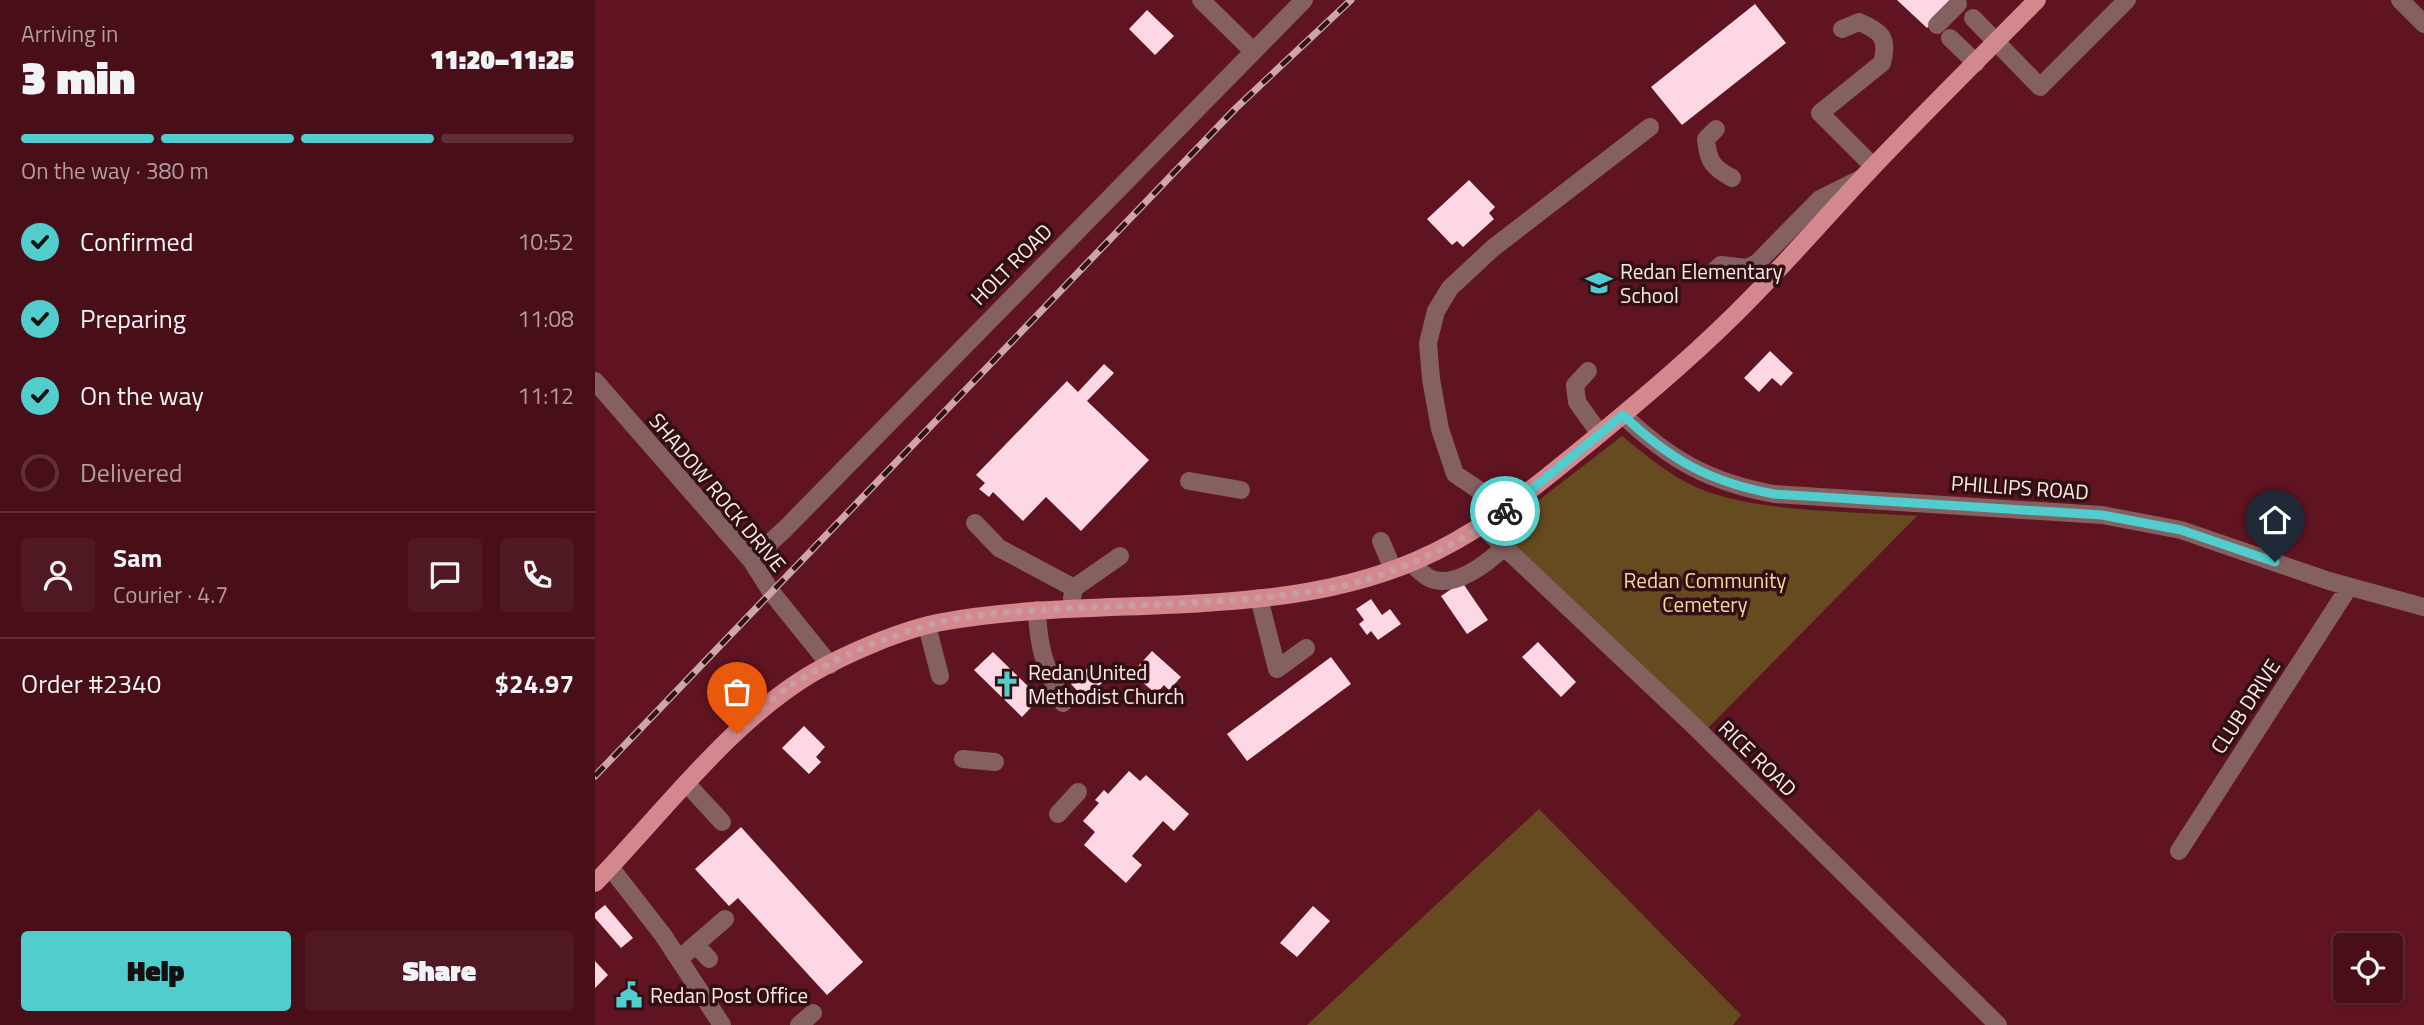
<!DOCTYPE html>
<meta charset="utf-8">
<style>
body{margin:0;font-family:"Titillium Web",sans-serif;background:#4f1822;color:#f1f3f6;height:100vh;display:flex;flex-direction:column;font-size:26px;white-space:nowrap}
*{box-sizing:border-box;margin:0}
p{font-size:23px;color:#b19ca2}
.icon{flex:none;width:38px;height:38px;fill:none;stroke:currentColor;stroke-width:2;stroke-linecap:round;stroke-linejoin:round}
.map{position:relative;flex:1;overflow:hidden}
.details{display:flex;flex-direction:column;background:#480f19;width:595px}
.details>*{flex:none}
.fabs{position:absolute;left:1738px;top:933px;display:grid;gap:14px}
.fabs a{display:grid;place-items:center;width:70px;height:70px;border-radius:7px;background:#480f19;box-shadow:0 2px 5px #0004,0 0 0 2px #602f38;font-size:35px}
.pin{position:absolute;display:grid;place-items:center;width:60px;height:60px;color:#fff;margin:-72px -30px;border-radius:50% 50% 50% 0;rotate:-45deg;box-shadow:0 0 7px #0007}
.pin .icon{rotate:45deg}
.courier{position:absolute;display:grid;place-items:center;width:70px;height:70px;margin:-35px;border:5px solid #52cdce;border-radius:50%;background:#fff;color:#222;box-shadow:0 2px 9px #0007}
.summary em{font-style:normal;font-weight:800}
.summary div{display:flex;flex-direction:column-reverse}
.summary{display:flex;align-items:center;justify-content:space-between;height:119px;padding:0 21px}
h1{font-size:46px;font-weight:800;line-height:52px}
.bar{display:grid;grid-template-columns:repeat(4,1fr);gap:10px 7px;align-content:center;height:84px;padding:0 21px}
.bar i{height:9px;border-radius:5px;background:#602f38}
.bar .on{background:#52cdce}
.bar p{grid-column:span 4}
.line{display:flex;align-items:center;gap:18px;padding:0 21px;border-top:2px solid #602f38}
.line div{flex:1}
.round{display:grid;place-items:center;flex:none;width:74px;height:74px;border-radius:7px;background:#4f1822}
ol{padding:0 21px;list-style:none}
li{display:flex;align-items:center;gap:21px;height:77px}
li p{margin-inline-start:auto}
li .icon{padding:7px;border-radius:50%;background:#52cdce;color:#111;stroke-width:4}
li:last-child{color:#b19ca2}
li i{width:38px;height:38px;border:4px solid #602f38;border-radius:50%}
.primary-button{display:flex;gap:14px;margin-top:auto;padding:14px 21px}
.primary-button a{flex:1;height:80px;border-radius:7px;background:#52cdce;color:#111;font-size:28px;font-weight:800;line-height:80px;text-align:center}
.primary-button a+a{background:#4f1822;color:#f1f3f6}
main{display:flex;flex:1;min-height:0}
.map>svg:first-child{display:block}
.green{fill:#664b20}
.building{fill:#fdd8e4}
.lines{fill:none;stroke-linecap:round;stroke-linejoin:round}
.minor{stroke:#856061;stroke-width:18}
.major{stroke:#d2888c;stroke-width:18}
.rail-casing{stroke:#cca6ab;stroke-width:7}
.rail{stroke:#311013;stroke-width:4.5;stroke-dasharray:13;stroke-linecap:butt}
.done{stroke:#c69ea4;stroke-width:7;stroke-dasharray:0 12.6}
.route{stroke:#52cdce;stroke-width:9}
.labels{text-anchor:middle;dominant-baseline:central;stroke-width:7;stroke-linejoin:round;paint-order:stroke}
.street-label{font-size:21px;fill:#fde9ea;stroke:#311013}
.poi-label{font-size:21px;fill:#fde9ea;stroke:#311013;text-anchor:start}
.park-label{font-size:21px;fill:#fcd69e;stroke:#311013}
</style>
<main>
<section class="details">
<div class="summary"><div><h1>3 min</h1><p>Arriving in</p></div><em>11:20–11:25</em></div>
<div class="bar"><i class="on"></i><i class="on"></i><i class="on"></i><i></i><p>On the way · 380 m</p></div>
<ol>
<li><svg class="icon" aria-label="check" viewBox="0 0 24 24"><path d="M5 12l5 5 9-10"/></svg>Confirmed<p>10:52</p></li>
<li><svg class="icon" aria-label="check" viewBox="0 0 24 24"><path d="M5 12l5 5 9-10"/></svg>Preparing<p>11:08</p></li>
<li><svg class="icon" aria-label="check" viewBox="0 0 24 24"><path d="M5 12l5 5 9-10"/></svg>On the way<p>11:12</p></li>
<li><i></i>Delivered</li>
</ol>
<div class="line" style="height:126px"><a class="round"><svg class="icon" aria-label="person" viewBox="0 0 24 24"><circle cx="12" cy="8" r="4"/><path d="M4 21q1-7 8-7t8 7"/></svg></a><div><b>Sam</b><p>Courier · 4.7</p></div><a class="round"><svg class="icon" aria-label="chat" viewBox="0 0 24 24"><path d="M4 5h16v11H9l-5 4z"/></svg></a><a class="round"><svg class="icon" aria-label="phone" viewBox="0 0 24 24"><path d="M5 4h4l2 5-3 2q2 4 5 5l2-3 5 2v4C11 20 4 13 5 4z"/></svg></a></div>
<div class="line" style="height:91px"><div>Order #2340</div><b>$24.97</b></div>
<div class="primary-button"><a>Help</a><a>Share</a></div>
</section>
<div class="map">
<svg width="1829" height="1025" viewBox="0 0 1829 1025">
<rect width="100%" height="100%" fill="#601421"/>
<path class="green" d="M 1027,436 C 1051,455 1075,476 1103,488 C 1162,513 1257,511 1322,516 L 1112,729 L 904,531 Z
M 944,809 L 1146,1015 L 1138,1025 L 712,1025 Z"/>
<path class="building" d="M 1302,0 L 1358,0 L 1332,28 Z
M 1160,4 L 1191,43 L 1087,125 L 1056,87 Z
M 552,10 L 579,36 L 560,55 L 534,29 Z
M 874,180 L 900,207 L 894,213 L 899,219 L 868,247 L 862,241 L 857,245 L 832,219 Z
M 1175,351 L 1198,373 L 1186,386 L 1177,378 L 1164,392 L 1149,378 Z
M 509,364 L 519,373 L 492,401 L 554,460 L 486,531 L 451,497 L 428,521 L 398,492 L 394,497 L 384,489 L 390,483 L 381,475 L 472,381 L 483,392 Z
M 867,582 L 893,620 L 872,634 L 846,596 Z
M 776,599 L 787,615 L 795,609 L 806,624 L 783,640 L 776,631 L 772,635 L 764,624 L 769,620 L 761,609 Z
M 943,642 L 981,682 L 966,697 L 927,657 Z
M 557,651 L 586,677 L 574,690 L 569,685 L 561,694 L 537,673 Z
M 398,652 L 445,698 L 427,717 L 379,670 Z
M 736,657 L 756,684 L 652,761 L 632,734 Z
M 496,665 L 510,680 L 490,699 L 476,684 Z
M 209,726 L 230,747 L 221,757 L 226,762 L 214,774 L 187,748 Z
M 534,771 L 545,781 L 551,775 L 594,814 L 579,831 L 568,821 L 537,856 L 547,865 L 531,883 L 489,845 L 500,832 L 488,821 L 504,803 L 500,800 L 509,790 L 513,794 Z
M 146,827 L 268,962 L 232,995 L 143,898 L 134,906 L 100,869 Z
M 10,905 L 38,938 L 26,948 L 0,918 L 0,913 Z
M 718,906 L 735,921 L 702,957 L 685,943 Z
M 0,961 L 13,975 L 0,988 Z"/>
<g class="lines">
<path class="minor" d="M 606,0 L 658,51
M 1805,0 L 1829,24
M 1378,18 L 1445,87 L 1532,0
M 1342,25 L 1363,4
M 1247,29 L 1264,22 C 1286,31 1294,38 1287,63 L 1225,113 L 1278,166
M 1355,38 L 1381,63
M 1121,129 L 1111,139 C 1113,161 1117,167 1137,178
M 1117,273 L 1126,265 L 1152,268 L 1162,263 L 1225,199 L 1267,178
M 993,371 L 980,385 L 982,402 L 1005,434
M 0,381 L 156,560 L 177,593 L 235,665
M 1028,415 C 1075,460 1114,482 1179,494 L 1507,515 L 1586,530 L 1734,581 L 1829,607
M 594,481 L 646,490
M 912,509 L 860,474 L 845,429 L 836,379 L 833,343 L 841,311 L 855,288 L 898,248 L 1055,127
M 380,523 L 404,548 L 479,588
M 888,527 L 1097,724 L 1403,1025
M 786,541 L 798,569
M 156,560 L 190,529 L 709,0
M 816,563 C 821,567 828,575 834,578 C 859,590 893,563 910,546
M 477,598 L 479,588 L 525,556
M 664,598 L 682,669 L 711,648
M 442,610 C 443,649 451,669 468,703
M 332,626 L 345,676
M 368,759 L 400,762
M 92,784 L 127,822
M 463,814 L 483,792
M 1584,851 L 1754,587
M 15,867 L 68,935 L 127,1025
M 101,945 L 114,959
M 84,959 L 130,919
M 204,1025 L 218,1013"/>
<path class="major" d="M 0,883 C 67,814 134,723 216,674 C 250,654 308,629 347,622 C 500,594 676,623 820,561 C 887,533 939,487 995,442 C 1052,395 1109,347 1160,294 C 1199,254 1236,211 1274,171 C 1329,113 1386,57 1442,0"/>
<g class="rail-casing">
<path id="rail" d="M 0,776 L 641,108 L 756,0"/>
</g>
<use href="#rail" class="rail"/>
</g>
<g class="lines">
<path class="done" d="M 142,734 C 153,723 163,711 175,701 C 215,667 292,635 342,623 C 386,612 434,611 479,608 C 565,604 652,603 737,588 C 793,578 864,544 910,511"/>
<path class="route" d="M 910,511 L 1028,415 C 1075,460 1115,482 1179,494 L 1507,515 L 1586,530 L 1680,562"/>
</g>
<defs>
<g id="school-bare" transform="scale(2.1)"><path d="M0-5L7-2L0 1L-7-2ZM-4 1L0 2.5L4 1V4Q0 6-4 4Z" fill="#52cdce" stroke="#311013" stroke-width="2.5" paint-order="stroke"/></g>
<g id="church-bare" transform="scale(2.1)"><path d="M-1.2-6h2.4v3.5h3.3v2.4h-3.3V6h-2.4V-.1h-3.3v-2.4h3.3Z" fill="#52cdce" stroke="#311013" stroke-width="2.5" paint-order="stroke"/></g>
<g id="civic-bare" transform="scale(2.1)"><path d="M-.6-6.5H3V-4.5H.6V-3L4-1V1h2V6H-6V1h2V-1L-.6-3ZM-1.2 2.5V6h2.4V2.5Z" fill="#52cdce" stroke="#311013" stroke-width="2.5" paint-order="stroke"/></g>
</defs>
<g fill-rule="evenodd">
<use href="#school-bare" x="1004" y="283"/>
<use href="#church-bare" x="412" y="684"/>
<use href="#civic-bare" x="34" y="995"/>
</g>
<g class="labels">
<g class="street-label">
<text transform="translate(416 264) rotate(-45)">HOLT ROAD</text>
<text transform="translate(1425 487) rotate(4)">PHILLIPS ROAD</text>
<text transform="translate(123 492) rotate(50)">SHADOW ROCK DRIVE</text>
<text transform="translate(1650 706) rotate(-57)">CLUB DRIVE</text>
<text transform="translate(1163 758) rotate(44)">RICE ROAD</text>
</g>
<g class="poi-label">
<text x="1025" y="271">Redan Elementary<tspan x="1025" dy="24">School</tspan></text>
<text x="433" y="672">Redan United<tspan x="433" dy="24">Methodist Church</tspan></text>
<text x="55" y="995">Redan Post Office</text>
</g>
<g class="park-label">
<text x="1110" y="580">Redan Community<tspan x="1110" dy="24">Cemetery</tspan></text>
</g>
</g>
</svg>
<div class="fabs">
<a><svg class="icon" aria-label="locate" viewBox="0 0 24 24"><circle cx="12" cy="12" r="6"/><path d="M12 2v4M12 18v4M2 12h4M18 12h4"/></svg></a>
</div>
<div class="pin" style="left:142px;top:734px;background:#ea580c"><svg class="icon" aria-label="bag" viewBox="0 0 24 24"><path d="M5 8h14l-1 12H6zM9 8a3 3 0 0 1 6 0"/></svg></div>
<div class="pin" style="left:1680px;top:562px;background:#1f2937"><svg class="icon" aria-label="home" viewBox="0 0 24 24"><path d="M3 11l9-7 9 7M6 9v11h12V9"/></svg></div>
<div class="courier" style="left:910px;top:511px"><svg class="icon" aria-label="bike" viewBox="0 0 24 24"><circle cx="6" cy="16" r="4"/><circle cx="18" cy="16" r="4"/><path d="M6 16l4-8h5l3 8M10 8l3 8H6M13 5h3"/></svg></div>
</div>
</main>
